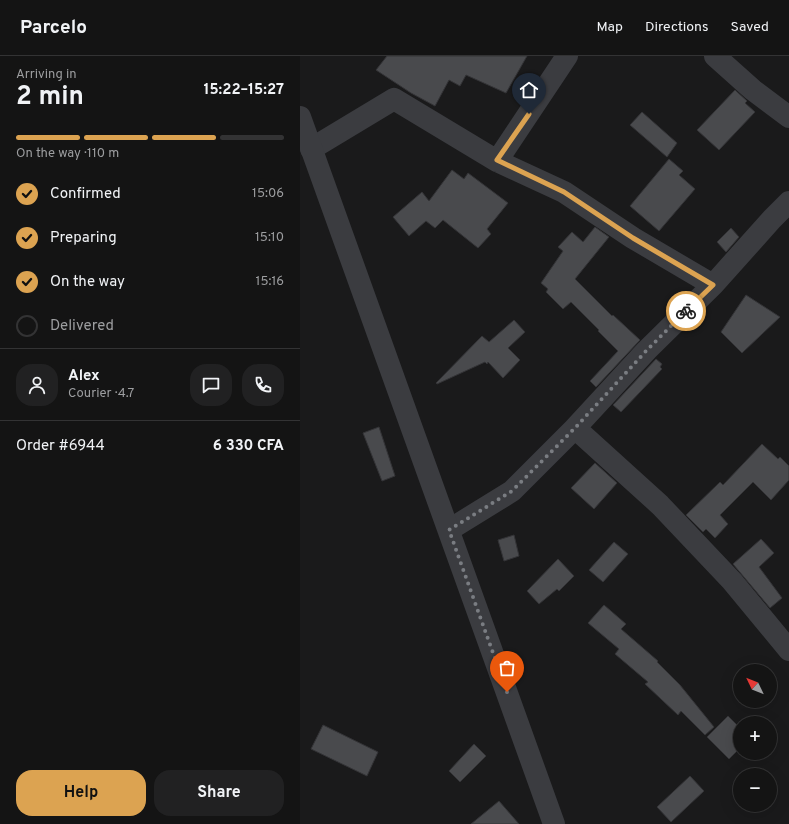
<!DOCTYPE html>
<meta charset="utf-8">
<style>
body{margin:0;font-family:Overpass,sans-serif;background:#212122;color:#f1f3f6;height:100vh;display:flex;flex-direction:column;font-size:15px;white-space:nowrap}
*{box-sizing:border-box;margin:0}
p{font-size:13px;color:#9d9ea0}
.icon{flex:none;width:22px;height:22px;fill:none;stroke:currentColor;stroke-width:2;stroke-linecap:round;stroke-linejoin:round}
.map{position:relative;flex:1;overflow:hidden}
.drawer{display:flex;flex-direction:column;background:#141414;width:300px}
.drawer>*{flex:none}
.needle{width:26px;rotate:313deg}
.controls{position:absolute;left:433px;top:608px;display:grid;gap:8px}
.controls a{display:grid;place-items:center;width:44px;height:44px;border-radius:50%;background:#141414;box-shadow:0 4px 16px #0002,0 0 0 1px #333334;font-size:20px}
.pin{position:absolute;display:grid;place-items:center;width:34px;height:34px;color:#fff;margin:-41px -17px;border-radius:50% 50% 50% 0;rotate:-45deg;box-shadow:0 0 4px #0007}
.pin .icon{rotate:45deg}
.courier{position:absolute;display:grid;place-items:center;width:40px;height:40px;margin:-20px;border:3px solid #dca351;border-radius:50%;background:#fff;color:#222;box-shadow:0 1px 5px #0007}
.overview em{font-style:normal;font-weight:700}
.overview div{display:flex;flex-direction:column-reverse}
.overview{display:flex;align-items:center;justify-content:space-between;height:68px;padding:0 16px}
h1{font-size:26px;font-weight:700;line-height:30px}
.bar{display:grid;grid-template-columns:repeat(4,1fr);gap:6px 4px;align-content:center;height:48px;padding:0 16px}
.bar i{height:5px;border-radius:3px;background:#333334}
.bar .current{background:#dca351}
.bar p{grid-column:span 4}
.line{display:flex;align-items:center;gap:10px;padding:0 16px;border-top:1px solid #333334}
.line div{flex:1}
.round{display:grid;place-items:center;flex:none;width:42px;height:42px;border-radius:16px;background:#212122}
ol{padding:0 16px;list-style:none}
li{display:flex;align-items:center;gap:12px;height:44px}
li p{margin-inline-start:auto}
li .icon{padding:4px;border-radius:50%;background:#dca351;color:#111;stroke-width:4}
li:last-child{color:#9d9ea0}
li i{width:22px;height:22px;border:2px solid #333334;border-radius:50%}
.action{display:flex;gap:8px;margin-top:auto;padding:8px 16px}
.action a{flex:1;height:46px;border-radius:16px;background:#dca351;color:#111;font-size:16px;font-weight:700;line-height:46px;text-align:center}
.action a+a{background:#212122;color:#f1f3f6}
header{display:flex;align-items:center;gap:24px;box-sizing:border-box;height:56px;padding:0 20px;background:#141414;border-bottom:1px solid #333334}
header strong{font-size:19px}
nav{display:flex;gap:22px;margin-inline-start:auto;font-size:14px}
main{display:flex;flex:1;min-height:0}
.map>svg:first-child{display:block}
.building{fill:#494a4d;stroke:#343437}
.lines{fill:none;stroke-linecap:round;stroke-linejoin:round}
.minor{stroke:#3b3c40;stroke-width:22}
.tertiary{stroke:#3b3c40;stroke-width:22}
.done{stroke:#7a7d82;stroke-width:4;stroke-dasharray:0 7.2}
.route{stroke:#dca351;stroke-width:5}
</style>
<header>
<strong>Parcelo</strong>
<nav><a>Map</a><a>Directions</a><a>Saved</a></nav>
</header>
<main>
<section class="drawer">
<div class="overview"><div><h1>2 min</h1><p>Arriving in</p></div><em>15:22–15:27</em></div>
<div class="bar"><i class="current"></i><i class="current"></i><i class="current"></i><i></i><p>On the way · 110 m</p></div>
<ol>
<li><svg class="icon" aria-label="check" viewBox="0 0 24 24"><path d="M5 12l5 5 9-10"/></svg>Confirmed<p>15:06</p></li>
<li><svg class="icon" aria-label="check" viewBox="0 0 24 24"><path d="M5 12l5 5 9-10"/></svg>Preparing<p>15:10</p></li>
<li><svg class="icon" aria-label="check" viewBox="0 0 24 24"><path d="M5 12l5 5 9-10"/></svg>On the way<p>15:16</p></li>
<li><i></i>Delivered</li>
</ol>
<div class="line" style="height:72px"><a class="round"><svg class="icon" aria-label="person" viewBox="0 0 24 24"><circle cx="12" cy="8" r="4"/><path d="M4 21q1-7 8-7t8 7"/></svg></a><div><b>Alex</b><p>Courier · 4.7</p></div><a class="round"><svg class="icon" aria-label="chat" viewBox="0 0 24 24"><path d="M4 5h16v11H9l-5 4z"/></svg></a><a class="round"><svg class="icon" aria-label="phone" viewBox="0 0 24 24"><path d="M5 4h4l2 5-3 2q2 4 5 5l2-3 5 2v4C11 20 4 13 5 4z"/></svg></a></div>
<div class="line" style="height:52px"><div>Order #6944</div><b>6 330 CFA</b></div>
<div class="action"><a>Help</a><a>Share</a></div>
</section>
<div class="map">
<svg width="489" height="768" viewBox="0 0 489 768">
<rect width="100%" height="100%" fill="#1a1a1b"/>
<path class="building" d="M 87,0 L 227,0 L 206,37 L 166,19 L 160,30 L 149,24 L 135,50 L 111,37 L 76,14 Z
M 435,34 L 447,45 L 445,47 L 455,56 L 419,94 L 397,74 Z
M 342,56 L 377,87 L 367,101 L 330,69 Z
M 369,103 L 383,115 L 379,119 L 395,133 L 359,175 L 330,150 Z
M 152,114 L 164,123 L 168,117 L 208,147 L 187,173 L 191,178 L 178,192 L 143,164 L 135,172 L 126,165 L 109,180 L 93,161 L 122,136 L 129,145 Z
M 295,171 L 309,181 L 275,223 L 312,260 L 313,259 L 340,284 L 296,331 L 290,325 L 318,295 L 298,275 L 299,274 L 271,246 L 263,253 L 246,236 L 248,233 L 241,227 L 263,195 L 258,191 L 272,176 L 283,186 Z
M 431,172 L 439,181 L 426,196 L 417,186 Z
M 446,239 L 480,261 L 442,297 L 421,276 Z
M 214,264 L 225,276 L 208,292 L 220,304 L 203,322 L 188,306 L 187,308 L 185,306 L 137,328 L 136,327 L 182,280 L 189,286 Z
M 356,303 L 362,308 L 360,311 L 362,313 L 321,356 L 313,349 Z
M 79,371 L 95,420 L 82,425 L 63,377 Z
M 462,388 L 478,403 L 480,401 L 489,410 L 489,424 L 471,444 L 453,426 L 420,459 L 428,468 L 415,482 L 406,473 L 403,476 L 386,459 L 420,426 L 423,429 Z
M 295,407 L 317,427 L 294,453 L 271,432 Z
M 214,479 L 219,500 L 204,505 L 198,484 Z
M 461,483 L 474,497 L 459,511 L 482,542 L 470,552 L 433,508 Z
M 314,486 L 328,498 L 303,526 L 289,514 Z
M 258,503 L 274,520 L 259,535 L 257,533 L 239,548 L 227,535 Z
M 304,549 L 326,568 L 321,573 L 358,605 L 357,606 L 380,629 L 414,671 L 405,679 L 381,655 L 378,659 L 345,628 L 348,626 L 315,598 L 319,593 L 288,567 Z
M 428,660 L 440,672 L 440,692 L 429,703 L 407,681 Z
M 23,669 L 78,696 L 67,720 L 11,693 Z
M 174,688 L 186,700 L 160,726 L 149,715 Z
M 390,720 L 404,735 L 371,766 L 357,751 Z
M 199,745 L 219,768 L 171,768 Z"/>
<g class="lines">
<path class="minor" d="M 415,0 L 453,34 L 489,61
M 11,93 L 94,43 L 197,105 L 264,136 L 333,182 L 413,229
M 197,105 L 267,0
M 275,372 L 360,449 L 432,525 L 489,594
M 149,474 L 212,435 L 275,372 L 347,294 L 413,229 L 472,163 L 489,146"/>
<path class="tertiary" d="M 0,61 L 254,768"/>
</g>
<g class="lines">
<path class="done" d="M 207,636 L 149,474 L 212,435 L 275,372 L 347,294 L 386,255"/>
<path class="route" d="M 229,58 L 197,104 L 264,136 L 333,182 L 413,229 L 386,255"/>
</g>
</svg>
<div class="controls">
<a><svg class="needle" viewBox="-14 -14 28 28"><path d="M0-13l5 13h-10z" fill="#e53935"/><path d="M0 13l5-13h-10z" fill="#9d9ea0"/></svg></a>
<a>+</a>
<a>−</a>
</div>
<div class="pin" style="left:207px;top:636px;background:#ea580c"><svg class="icon" aria-label="bag" viewBox="0 0 24 24"><path d="M5 8h14l-1 12H6zM9 8a3 3 0 0 1 6 0"/></svg></div>
<div class="pin" style="left:229px;top:58px;background:#1f2937"><svg class="icon" aria-label="home" viewBox="0 0 24 24"><path d="M3 11l9-7 9 7M6 9v11h12V9"/></svg></div>
<div class="courier" style="left:386px;top:255px"><svg class="icon" aria-label="bike" viewBox="0 0 24 24"><circle cx="6" cy="16" r="4"/><circle cx="18" cy="16" r="4"/><path d="M6 16l4-8h5l3 8M10 8l3 8H6M13 5h3"/></svg></div>
</div>
</main>
